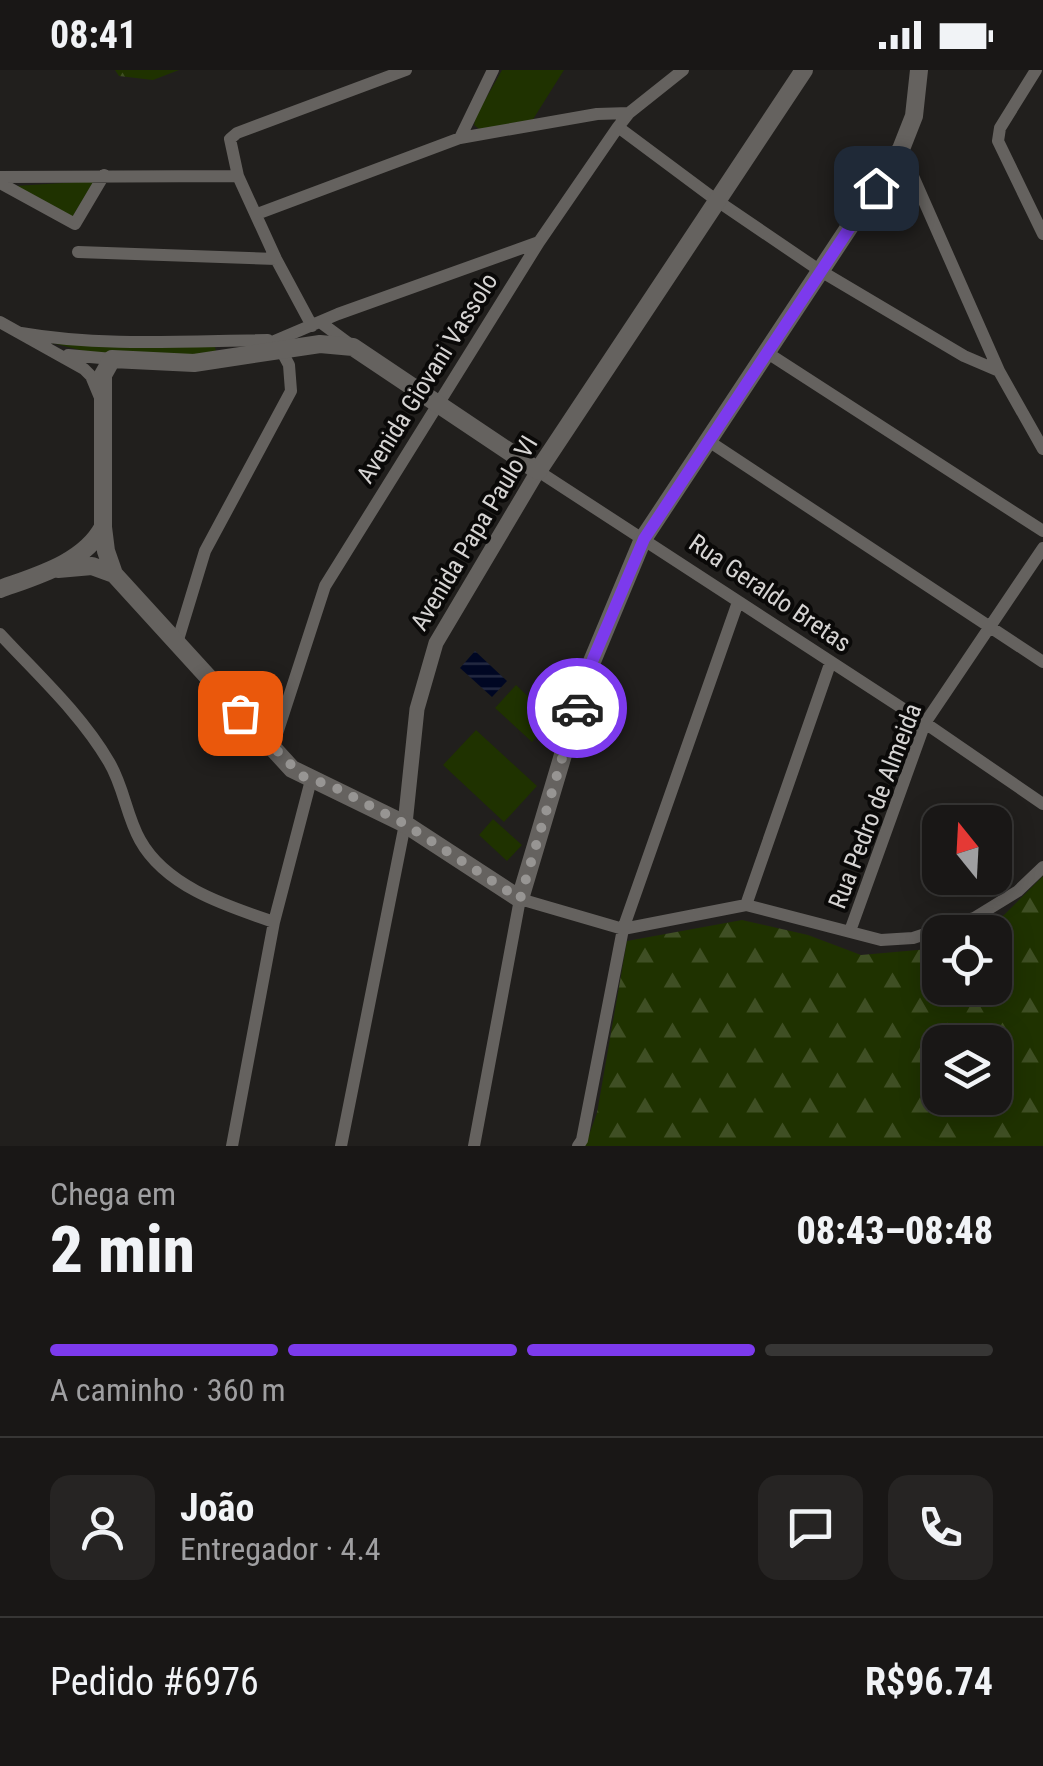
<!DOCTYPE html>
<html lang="pt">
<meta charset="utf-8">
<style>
body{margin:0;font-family:"Roboto Condensed",sans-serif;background:#262423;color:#f1f3f6;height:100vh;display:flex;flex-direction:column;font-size:38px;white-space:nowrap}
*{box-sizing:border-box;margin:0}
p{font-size:32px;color:#9f9fa1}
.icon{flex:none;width:55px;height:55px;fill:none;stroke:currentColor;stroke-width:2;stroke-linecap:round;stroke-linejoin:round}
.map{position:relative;height:1076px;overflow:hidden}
.sheet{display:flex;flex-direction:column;background:#191716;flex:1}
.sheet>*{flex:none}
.needle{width:65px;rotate:342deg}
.controls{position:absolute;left:922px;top:735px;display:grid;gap:20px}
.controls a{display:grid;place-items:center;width:90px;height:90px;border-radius:20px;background:#191716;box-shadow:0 5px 25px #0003,0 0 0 2px #373635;font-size:50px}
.pin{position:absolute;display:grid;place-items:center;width:85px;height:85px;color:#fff;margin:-42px;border-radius:20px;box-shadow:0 5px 15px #0006}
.courier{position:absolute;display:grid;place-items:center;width:100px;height:100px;margin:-50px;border:8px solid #7c3aed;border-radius:50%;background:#fff;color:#222;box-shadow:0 2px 12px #0007}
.headline em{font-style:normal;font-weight:800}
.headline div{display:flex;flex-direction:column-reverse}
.headline{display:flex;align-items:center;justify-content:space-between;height:170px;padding:0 50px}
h1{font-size:65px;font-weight:800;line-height:75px}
.bar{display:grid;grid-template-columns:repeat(4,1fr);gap:15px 10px;align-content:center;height:120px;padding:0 50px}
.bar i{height:12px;border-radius:8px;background:#373635}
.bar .current{background:#7c3aed}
.bar p{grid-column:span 4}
.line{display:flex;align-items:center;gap:25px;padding:0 50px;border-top:2px solid #373635}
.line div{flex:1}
.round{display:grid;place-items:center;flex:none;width:105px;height:105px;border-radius:20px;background:#262423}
.status{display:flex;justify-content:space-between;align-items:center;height:70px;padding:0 50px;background:#191716;direction:ltr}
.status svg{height:28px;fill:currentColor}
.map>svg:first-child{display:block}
.forest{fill:url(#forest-firs);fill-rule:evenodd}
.park{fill:#1f3200}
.water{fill:url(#water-rules)}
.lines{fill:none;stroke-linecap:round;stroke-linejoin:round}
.minor{stroke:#65625f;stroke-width:12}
.tertiary{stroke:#65625f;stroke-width:15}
.secondary{stroke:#65625f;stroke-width:18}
.done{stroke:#979593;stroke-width:10;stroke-dasharray:0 18}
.route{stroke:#7c3aed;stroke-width:12}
.labels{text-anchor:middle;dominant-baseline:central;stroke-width:8;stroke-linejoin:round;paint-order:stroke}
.street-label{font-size:25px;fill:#d6d4d3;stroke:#0a0908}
</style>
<div class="status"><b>08:41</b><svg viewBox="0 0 49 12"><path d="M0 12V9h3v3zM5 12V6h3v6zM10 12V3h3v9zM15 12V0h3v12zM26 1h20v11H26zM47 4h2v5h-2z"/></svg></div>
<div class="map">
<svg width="1043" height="1076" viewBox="0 0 1043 1076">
<defs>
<pattern id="forest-firs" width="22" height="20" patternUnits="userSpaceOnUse" patternTransform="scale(2.5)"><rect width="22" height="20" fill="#1f3200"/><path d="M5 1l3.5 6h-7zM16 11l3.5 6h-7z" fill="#3f4f24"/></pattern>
<pattern id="water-rules" width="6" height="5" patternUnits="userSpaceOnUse" patternTransform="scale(2.5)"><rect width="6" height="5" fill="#000723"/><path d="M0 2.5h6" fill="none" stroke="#242a42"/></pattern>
</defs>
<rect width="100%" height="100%" fill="#211f1d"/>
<path class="forest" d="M 115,0 L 179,0 L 153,10 L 119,6 Z
M 1043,806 L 1043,1076 L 585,1076 L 597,1043 L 627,871 L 742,850 L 808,865 L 861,885 L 940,878 L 940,918 L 995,918 L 995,862 L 970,862 L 1004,845 ZM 940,972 L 995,972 L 995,1028 L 940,1028 Z"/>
<path class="park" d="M 502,0 L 564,0 L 532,51 L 479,59 L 474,55 L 476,46 Z
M 94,111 L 71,149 L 15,116 Z
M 52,273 L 215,277 L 216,281 L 215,284 L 100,285 Z
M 516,615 L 553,650 L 532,672 L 495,638 Z
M 476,660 L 537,716 L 504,752 L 443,695 Z
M 493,749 L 522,775 L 507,791 L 479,765 Z"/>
<path class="water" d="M 475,581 L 507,611 L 492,627 L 460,598 Z"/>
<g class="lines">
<path class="minor" d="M 1036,0 L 1000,58 L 998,71 L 1043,164
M 618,57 L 716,130 L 819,200 L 964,286 L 999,301
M 460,68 L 493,0
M 901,79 L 999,301 L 1043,379
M 0,107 L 238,106
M 0,113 L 75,154 L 104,105
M 876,118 C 891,109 908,114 919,127
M 257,144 L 460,68 L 597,44 L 629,43
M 78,182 L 276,189
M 0,252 L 84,299 L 91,306 L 101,330
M 320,252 L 351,275
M 312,256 L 276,189 L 238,106 L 230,69 L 237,63 L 406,0
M 21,263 C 101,277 186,271 268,270
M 256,279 L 338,244 L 539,172
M 766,282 L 1043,461
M 68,285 L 112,289
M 707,370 L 1043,592
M 538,401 L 925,653 L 1043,734
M 0,564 C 37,604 81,644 109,692 C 124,717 126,745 140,770 C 166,817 227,836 274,852
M 177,573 L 205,481 L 291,321 L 289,295 L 281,280
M 272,679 L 325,516 L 539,172 L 618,57 L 629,43 L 683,0
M 746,835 L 830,594
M 850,861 L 925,653 L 1043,478
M 232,1076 L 274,852 L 311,710
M 341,1076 L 405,754
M 474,1076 L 520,829 L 623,859 L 746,835 L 881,870 L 913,868 L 974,848 L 1018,821 L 1043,797
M 578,1076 L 582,1070 L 623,859 L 738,532"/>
<path class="tertiary" d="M 405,754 L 417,639 L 436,573 L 538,401"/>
<path class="secondary" d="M 804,0 L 538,401 L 353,277 L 320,274 L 194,293 L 112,289 L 103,305 L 103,457 L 106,481 L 114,504 L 292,699 L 405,754 L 520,829 L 588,601 L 643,469 L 901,79 L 914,46 L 919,0
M 58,499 L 92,496 L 114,504
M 0,519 C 36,506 84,493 103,457"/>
</g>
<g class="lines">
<path class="done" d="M 240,643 L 302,706 L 332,716 L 405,754 L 520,829 L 577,638"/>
<path class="route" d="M 577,638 L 588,601 L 644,469 L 876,118"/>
</g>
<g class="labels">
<g class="street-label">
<text transform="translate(427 308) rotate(-58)">Avenida Giovani Vassolo</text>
<text transform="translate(474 463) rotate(-59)">Avenida Papa Paulo VI</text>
<text transform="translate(770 523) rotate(34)">Rua Geraldo Bretas</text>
<text transform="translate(875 736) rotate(-69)">Rua Pedro de Almeida</text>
</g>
</g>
</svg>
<div class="controls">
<a><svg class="needle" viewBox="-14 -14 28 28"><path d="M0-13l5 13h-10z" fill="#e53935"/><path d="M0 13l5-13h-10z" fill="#9f9fa1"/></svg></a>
<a><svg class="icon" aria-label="locate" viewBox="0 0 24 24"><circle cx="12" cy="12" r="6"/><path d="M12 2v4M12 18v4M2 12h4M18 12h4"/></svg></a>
<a><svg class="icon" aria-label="layers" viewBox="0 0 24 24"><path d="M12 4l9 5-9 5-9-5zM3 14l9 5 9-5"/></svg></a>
</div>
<div class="pin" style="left:240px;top:643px;background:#ea580c"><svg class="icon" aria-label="bag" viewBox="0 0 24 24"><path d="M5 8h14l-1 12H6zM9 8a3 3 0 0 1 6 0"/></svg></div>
<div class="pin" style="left:876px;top:118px;background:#1f2937"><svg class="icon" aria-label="home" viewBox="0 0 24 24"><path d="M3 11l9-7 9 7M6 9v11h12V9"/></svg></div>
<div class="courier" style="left:577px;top:638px"><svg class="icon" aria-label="car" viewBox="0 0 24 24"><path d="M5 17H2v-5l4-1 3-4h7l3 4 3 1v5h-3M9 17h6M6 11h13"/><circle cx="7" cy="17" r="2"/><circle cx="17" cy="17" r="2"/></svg></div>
</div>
<section class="sheet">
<div class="headline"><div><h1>2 min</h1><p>Chega em</p></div><em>08:43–08:48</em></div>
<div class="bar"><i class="current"></i><i class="current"></i><i class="current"></i><i></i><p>A caminho · 360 m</p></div>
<div class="line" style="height:180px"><a class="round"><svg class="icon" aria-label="person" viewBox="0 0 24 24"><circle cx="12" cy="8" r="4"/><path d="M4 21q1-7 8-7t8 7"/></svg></a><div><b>João</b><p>Entregador · 4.4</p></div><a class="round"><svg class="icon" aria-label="chat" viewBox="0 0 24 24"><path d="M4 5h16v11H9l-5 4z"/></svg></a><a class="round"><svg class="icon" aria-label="phone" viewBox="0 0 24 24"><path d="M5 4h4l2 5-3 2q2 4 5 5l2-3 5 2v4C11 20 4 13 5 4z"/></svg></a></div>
<div class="line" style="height:130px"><div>Pedido #6976</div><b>R$96.74</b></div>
</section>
